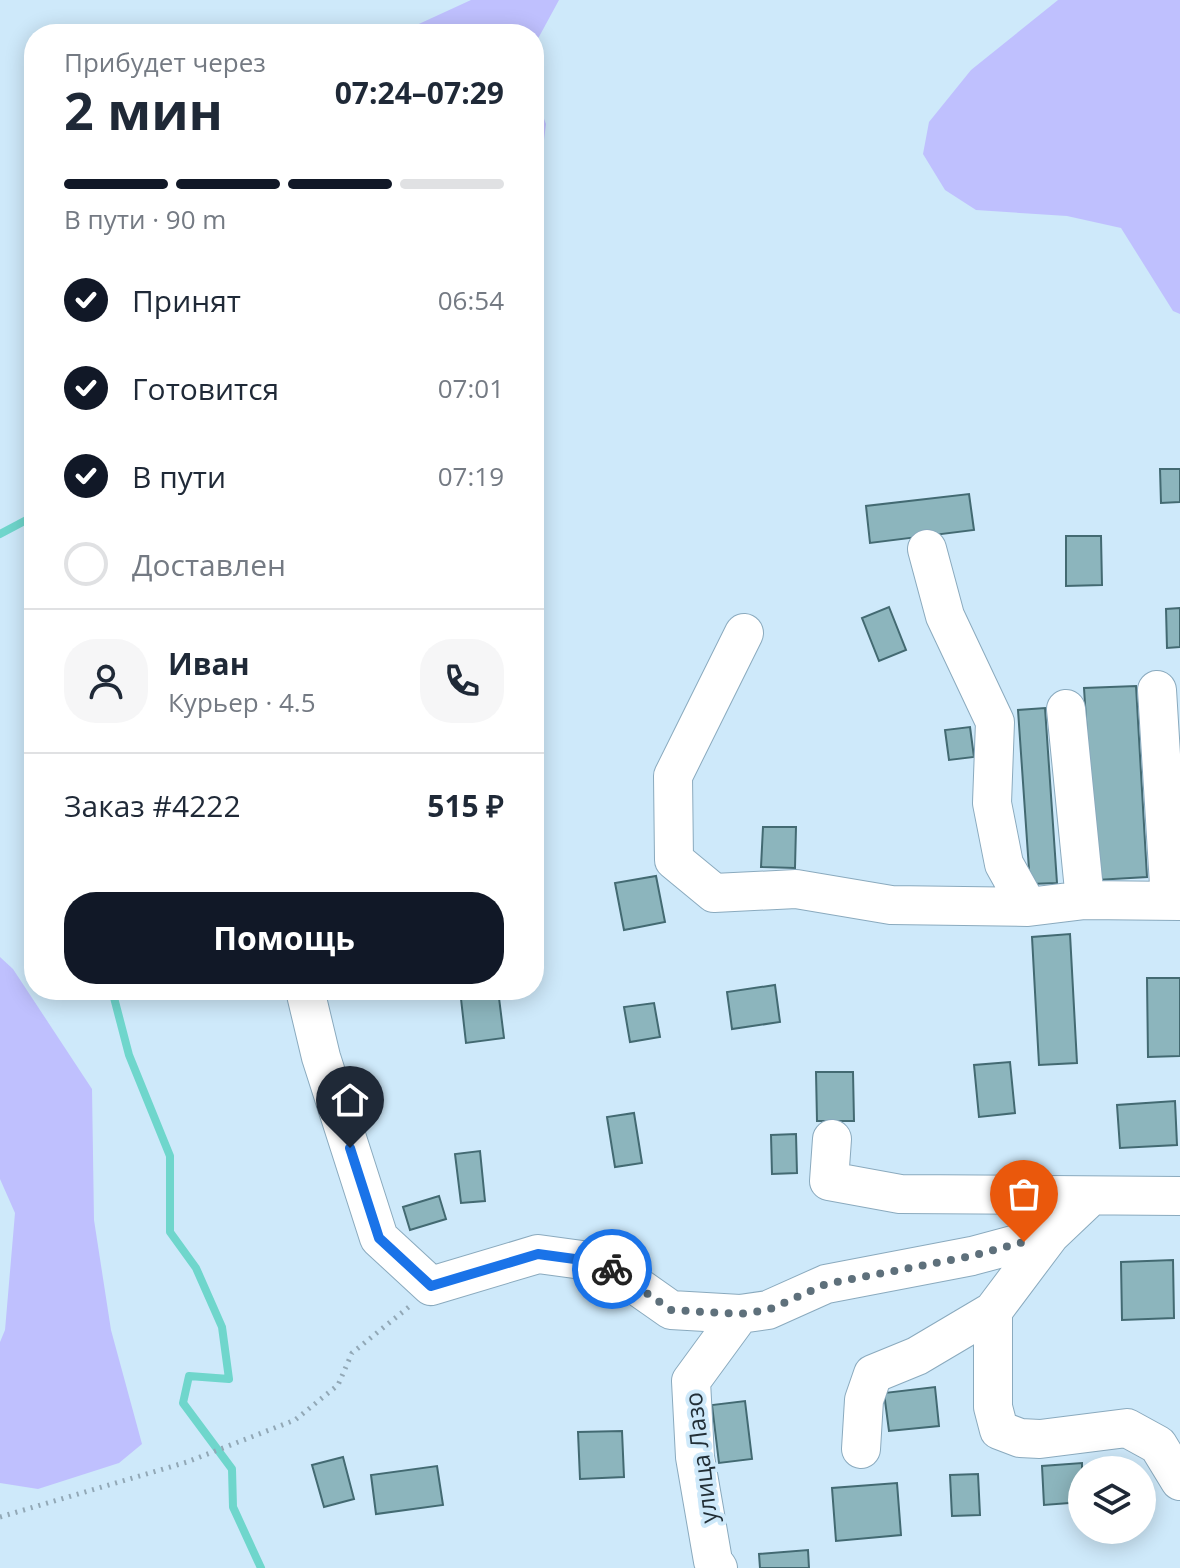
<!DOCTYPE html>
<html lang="ru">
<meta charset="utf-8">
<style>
body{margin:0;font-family:"Open Sans",sans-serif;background:#f6f6f7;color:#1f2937;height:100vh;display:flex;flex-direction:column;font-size:30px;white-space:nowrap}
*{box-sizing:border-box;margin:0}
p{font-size:26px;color:#747a83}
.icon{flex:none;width:44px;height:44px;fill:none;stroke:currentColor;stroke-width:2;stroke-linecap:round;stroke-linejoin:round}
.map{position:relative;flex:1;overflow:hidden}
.details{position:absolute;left:24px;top:24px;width:520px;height:976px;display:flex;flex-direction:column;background:#fff;border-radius:32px;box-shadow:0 4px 20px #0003}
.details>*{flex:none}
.fabs{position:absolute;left:1068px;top:1456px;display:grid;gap:16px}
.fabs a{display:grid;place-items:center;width:88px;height:88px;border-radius:50%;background:#fff;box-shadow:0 4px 20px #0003;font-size:40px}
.pin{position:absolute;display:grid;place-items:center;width:68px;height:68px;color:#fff;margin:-82px -34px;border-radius:50% 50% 50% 0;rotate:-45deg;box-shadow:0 0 8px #0007}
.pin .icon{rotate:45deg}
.courier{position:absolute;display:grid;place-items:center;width:80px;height:80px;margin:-40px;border:6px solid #1a73e8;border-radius:50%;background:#fff;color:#222;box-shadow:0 2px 10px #0007}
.overview em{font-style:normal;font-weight:700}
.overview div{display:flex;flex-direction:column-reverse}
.overview{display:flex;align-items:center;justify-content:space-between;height:136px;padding:0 40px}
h1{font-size:52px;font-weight:700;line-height:60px}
.bar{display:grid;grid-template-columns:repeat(4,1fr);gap:12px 8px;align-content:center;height:96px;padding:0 40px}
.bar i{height:10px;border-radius:6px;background:#e0e1e3}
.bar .current{background:#111827}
.bar p{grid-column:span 4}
.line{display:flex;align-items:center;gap:20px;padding:0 40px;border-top:2px solid #e0e1e3}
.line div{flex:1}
.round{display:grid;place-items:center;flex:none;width:84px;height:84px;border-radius:32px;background:#f6f6f7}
ol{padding:0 40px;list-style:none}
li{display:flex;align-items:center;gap:24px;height:88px}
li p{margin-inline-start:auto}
li .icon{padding:8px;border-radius:50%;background:#111827;color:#fff;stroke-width:4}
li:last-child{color:#747a83}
li i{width:44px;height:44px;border:4px solid #e0e1e3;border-radius:50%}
.primary-button{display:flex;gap:16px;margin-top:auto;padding:16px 40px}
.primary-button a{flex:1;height:92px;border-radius:32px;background:#111827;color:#fff;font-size:32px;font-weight:700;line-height:92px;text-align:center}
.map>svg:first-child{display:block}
.green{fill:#bfc0fe}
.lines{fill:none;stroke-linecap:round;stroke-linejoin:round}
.stream{stroke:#6fd6cc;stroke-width:8}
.building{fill:#8cb5bd;stroke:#436a72;stroke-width:2}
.minor-casing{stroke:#8aaabe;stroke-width:40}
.path{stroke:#92a8b6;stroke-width:5;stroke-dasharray:2 6;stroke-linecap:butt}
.minor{stroke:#fff;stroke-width:38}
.done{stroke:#5e707b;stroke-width:8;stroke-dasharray:0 14.4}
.route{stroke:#1a73e8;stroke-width:10}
.labels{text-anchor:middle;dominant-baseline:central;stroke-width:8;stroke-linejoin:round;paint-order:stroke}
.street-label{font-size:24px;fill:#222f37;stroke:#cee9fa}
</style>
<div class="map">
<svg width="1180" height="1568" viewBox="0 0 1180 1568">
<rect width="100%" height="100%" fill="#cee9fa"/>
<path class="green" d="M 471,0 L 559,0 L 534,46 L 534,34 L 397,34 Z
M 1058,0 L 1180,0 L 1180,314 L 1173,311 L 1121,228 L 1067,216 L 976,210 L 945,190 L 923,154 L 929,122 L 971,70 Z
M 534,92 L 546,124 L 539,180 L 534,183 Z
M 0,957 L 13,969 L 92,1089 L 94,1220 L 111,1330 L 142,1444 L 119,1463 L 38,1489 L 0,1483 L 0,1342 L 5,1330 L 15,1213 L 0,1179 Z"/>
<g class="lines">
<path class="stream" d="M 0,534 L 34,516
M 112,990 L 129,1055 L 170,1156 L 170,1232 L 196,1268 L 222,1327 L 229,1379 L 189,1376 L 183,1403 L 232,1469 L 233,1507 L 261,1568"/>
</g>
<path class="building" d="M 1160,469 L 1180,469 L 1180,502 L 1161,503 Z
M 969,494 L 974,530 L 870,543 L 866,506 Z
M 1066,536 L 1101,536 L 1102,585 L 1066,586 Z
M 889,607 L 906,650 L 879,661 L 862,618 Z
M 1180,608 L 1180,647 L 1167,648 L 1166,609 Z
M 1136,686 L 1147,877 L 1096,880 L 1084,688 Z
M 1045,708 L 1057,883 L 1030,884 L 1018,710 Z
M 970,727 L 974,757 L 949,760 L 945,730 Z
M 763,827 L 796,827 L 795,868 L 761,867 Z
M 656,876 L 665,922 L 624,930 L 615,883 Z
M 1070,934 L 1077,1063 L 1039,1065 L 1032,937 Z
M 1147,978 L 1180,978 L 1180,1056 L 1148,1057 Z
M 775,985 L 780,1022 L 732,1029 L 727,992 Z
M 460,990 L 498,990 L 504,1038 L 466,1043 Z
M 654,1003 L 660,1037 L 630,1042 L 624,1007 Z
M 1010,1062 L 1015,1113 L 979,1117 L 974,1065 Z
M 816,1072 L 853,1072 L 854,1121 L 817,1121 Z
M 1175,1101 L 1177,1145 L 1120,1148 L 1117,1105 Z
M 634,1113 L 642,1163 L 615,1167 L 607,1117 Z
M 796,1134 L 797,1173 L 772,1174 L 771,1135 Z
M 480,1151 L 485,1201 L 461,1203 L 455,1154 Z
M 439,1196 L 446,1219 L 410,1230 L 403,1207 Z
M 1173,1260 L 1174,1318 L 1122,1320 L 1121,1262 Z
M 935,1387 L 939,1426 L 889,1431 L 884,1393 Z
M 745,1401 L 752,1459 L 719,1463 L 712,1405 Z
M 622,1431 L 624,1477 L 580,1479 L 578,1432 Z
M 343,1457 L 354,1499 L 324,1507 L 312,1465 Z
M 1082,1463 L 1082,1502 L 1044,1505 L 1042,1466 Z
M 437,1466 L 443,1505 L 376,1514 L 371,1475 Z
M 978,1474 L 980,1515 L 952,1516 L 950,1475 Z
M 897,1483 L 901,1535 L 836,1541 L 832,1488 Z
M 808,1550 L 809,1568 L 760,1568 L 759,1554 Z"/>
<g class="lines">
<g class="minor-casing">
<path id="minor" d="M 927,549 L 945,616 L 995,722 L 992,803 L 1004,864 L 1028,907
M 744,633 L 673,776 L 674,860 L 714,893 L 796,889 L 891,905 L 1028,907 L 1085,900 L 1180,901
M 1157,690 L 1170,901
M 1066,709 L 1085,900
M 305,990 L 321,1057 L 379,1238 L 431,1286 L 538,1254 L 604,1263 L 671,1310 L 740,1314 L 768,1310 L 826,1284 L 972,1256 L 1050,1235 L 1089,1198
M 832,1139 L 829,1181 L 900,1194 L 1180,1196
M 993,1311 L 993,1407 L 999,1430 L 1020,1438 L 1040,1439 L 1127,1428 L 1158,1445 L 1180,1481
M 861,1449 L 864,1400 L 873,1374 L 917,1356 L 993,1311 L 1050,1235
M 718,1568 L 713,1561 L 695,1457 L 691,1381 L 740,1314"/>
</g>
<path class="path" d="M 0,1517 L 187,1462 L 295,1420 L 338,1385 L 352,1353 L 410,1306"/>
<use href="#minor" class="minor"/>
</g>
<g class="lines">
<path class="done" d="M 612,1269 L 671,1310 L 740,1314 L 768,1310 L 826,1284 L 972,1256 L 1024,1242"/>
<path class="route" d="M 350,1148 L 379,1238 L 431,1286 L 538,1254 L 604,1263 L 612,1269"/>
</g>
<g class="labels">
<g class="street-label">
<text transform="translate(700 1458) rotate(-97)">улица Лазо</text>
</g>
</g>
</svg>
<div class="fabs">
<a><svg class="icon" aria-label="layers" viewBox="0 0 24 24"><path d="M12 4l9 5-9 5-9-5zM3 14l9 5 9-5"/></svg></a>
</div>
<div class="pin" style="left:1024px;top:1242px;background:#ea580c"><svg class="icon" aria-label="bag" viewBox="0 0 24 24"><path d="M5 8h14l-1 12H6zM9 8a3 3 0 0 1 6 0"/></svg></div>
<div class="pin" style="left:350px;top:1148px;background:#1f2937"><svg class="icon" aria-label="home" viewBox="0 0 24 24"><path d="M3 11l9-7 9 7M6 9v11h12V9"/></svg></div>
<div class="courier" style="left:612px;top:1269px"><svg class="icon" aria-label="bike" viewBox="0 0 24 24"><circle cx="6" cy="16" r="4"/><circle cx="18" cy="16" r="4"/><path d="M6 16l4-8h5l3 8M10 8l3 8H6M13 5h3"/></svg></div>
<section class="details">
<div class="overview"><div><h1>2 мин</h1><p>Прибудет через</p></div><em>07:24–07:29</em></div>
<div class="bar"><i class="current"></i><i class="current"></i><i class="current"></i><i></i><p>В пути · 90 m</p></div>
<ol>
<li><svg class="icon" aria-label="check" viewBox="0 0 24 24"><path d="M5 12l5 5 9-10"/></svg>Принят<p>06:54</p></li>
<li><svg class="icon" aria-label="check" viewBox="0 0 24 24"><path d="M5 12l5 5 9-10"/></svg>Готовится<p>07:01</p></li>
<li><svg class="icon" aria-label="check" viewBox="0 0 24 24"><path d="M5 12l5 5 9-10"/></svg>В пути<p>07:19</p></li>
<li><i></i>Доставлен</li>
</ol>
<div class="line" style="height:144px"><a class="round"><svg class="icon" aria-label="person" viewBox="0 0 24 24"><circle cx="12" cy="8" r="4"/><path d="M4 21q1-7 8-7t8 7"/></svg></a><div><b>Иван</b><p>Курьер · 4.5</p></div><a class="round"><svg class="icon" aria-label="phone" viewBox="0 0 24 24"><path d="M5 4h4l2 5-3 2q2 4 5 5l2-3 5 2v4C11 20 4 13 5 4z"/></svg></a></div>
<div class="line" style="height:104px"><div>Заказ #4222</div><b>515 ₽</b></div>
<div class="primary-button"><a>Помощь</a></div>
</section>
</div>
